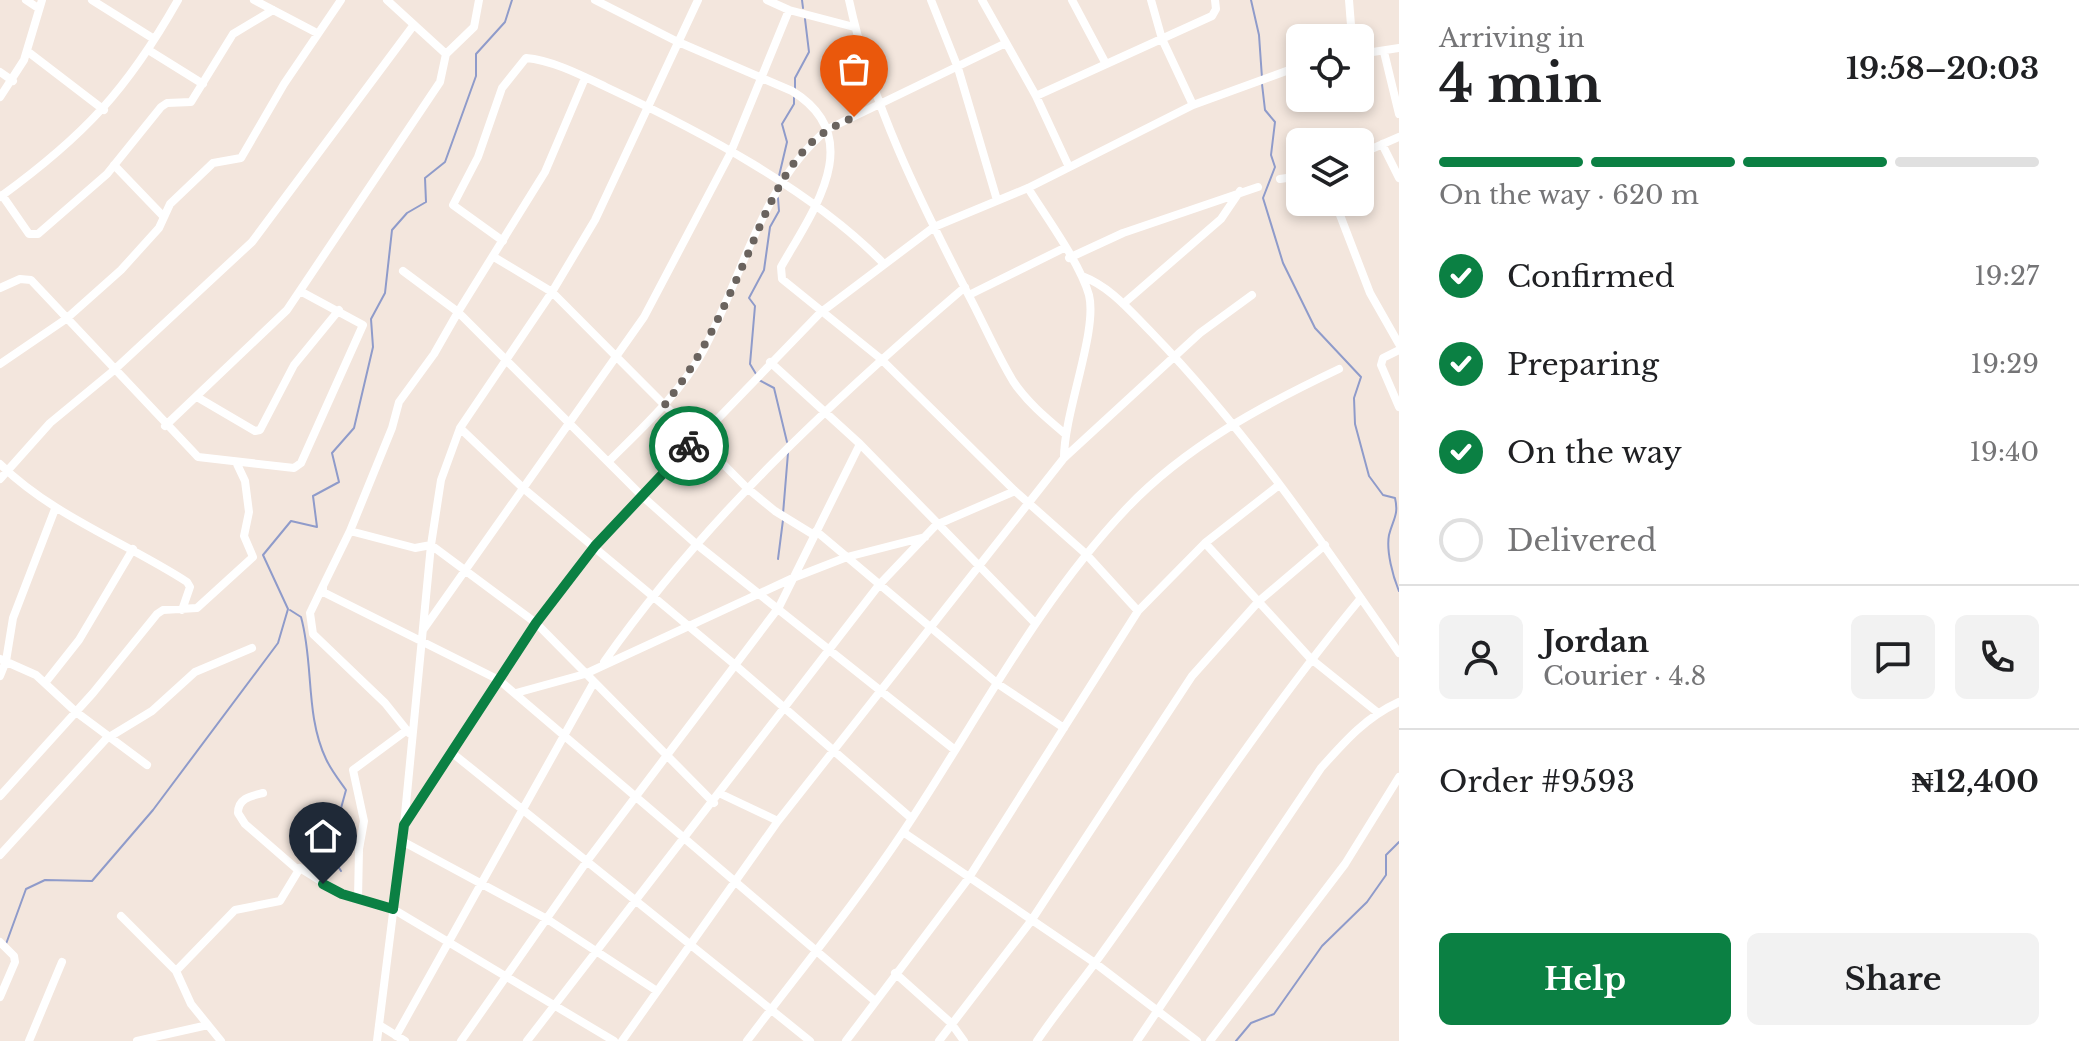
<!DOCTYPE html>
<meta charset="utf-8">
<style>
body{margin:0;font-family:"Libre Baskerville",serif;background:#f2f2f2;color:#202124;height:100vh;display:flex;flex-direction:column;font-size:30px;white-space:nowrap}
*{box-sizing:border-box;margin:0}
p{font-size:26px;color:#757577}
.icon{flex:none;width:44px;height:44px;fill:none;stroke:currentColor;stroke-width:2;stroke-linecap:round;stroke-linejoin:round}
.map{position:relative;flex:1;overflow:hidden}
.sheet{display:flex;flex-direction:column;background:#fff;width:680px}
.sheet>*{flex:none}
.controls{position:absolute;left:1286px;top:24px;display:grid;gap:16px}
.controls a{display:grid;place-items:center;width:88px;height:88px;border-radius:12px;background:#fff;box-shadow:0 4px 12px #0003;font-size:40px}
.pin{position:absolute;display:grid;place-items:center;width:68px;height:68px;color:#fff;margin:-82px -34px;border-radius:50% 50% 50% 0;rotate:-45deg;box-shadow:0 0 8px #0007}
.pin .icon{rotate:45deg}
.courier{position:absolute;display:grid;place-items:center;width:80px;height:80px;margin:-40px;border:6px solid #0b8043;border-radius:50%;background:#fff;color:#222;box-shadow:0 2px 10px #0007}
.summary em{font-style:normal;font-weight:700}
.summary div{display:flex;flex-direction:column-reverse}
.summary{display:flex;align-items:center;justify-content:space-between;height:136px;padding:0 40px}
h1{font-size:52px;font-weight:700;line-height:60px}
.bar{display:grid;grid-template-columns:repeat(4,1fr);gap:12px 8px;align-content:center;height:96px;padding:0 40px}
.bar i{height:10px;border-radius:6px;background:#e0e0e0}
.bar .selected{background:#0b8043}
.bar p{grid-column:span 4}
.line{display:flex;align-items:center;gap:20px;padding:0 40px;border-top:2px solid #e0e0e0}
.line div{flex:1}
.round{display:grid;place-items:center;flex:none;width:84px;height:84px;border-radius:12px;background:#f2f2f2}
ol{padding:0 40px;list-style:none}
li{display:flex;align-items:center;gap:24px;height:88px}
li p{margin-inline-start:auto}
li .icon{padding:8px;border-radius:50%;background:#0b8043;color:#fff;stroke-width:4}
li:last-child{color:#757577}
li i{width:44px;height:44px;border:4px solid #e0e0e0;border-radius:50%}
.primary-button{display:flex;gap:16px;margin-top:auto;padding:16px 40px}
.primary-button a{flex:1;height:92px;border-radius:12px;background:#0b8043;color:#fff;font-size:32px;font-weight:700;line-height:92px;text-align:center}
.primary-button a+a{background:#f2f2f2;color:#202124}
main{display:flex;flex:1;min-height:0}
.map>svg:first-child{display:block}
.lines{fill:none;stroke-linecap:round;stroke-linejoin:round}
.stream{stroke:#8f9bca;stroke-width:2}
.minor{stroke:#fff;stroke-width:8}
.done{stroke:#6a635e;stroke-width:8;stroke-dasharray:0 14.4}
.route{stroke:#0b8043;stroke-width:10}
</style>
<main>
<div class="map">
<svg width="1399" height="1041" viewBox="0 0 1399 1041">
<rect width="100%" height="100%" fill="#f3e6dd"/>
<g class="lines">
<path class="stream" d="M 802,0 L 803,8
M 1251,0 L 1259,35 L 1262,78
M 1262,84 L 1265,110 L 1275,122 L 1271,155 L 1275,167 L 1263,198 L 1283,263 L 1315,328 L 1361,377 L 1354,398 L 1355,424 L 1369,476 L 1383,495 L 1395,498 C 1399,515 1393,519 1389,535 C 1386,551 1393,577 1399,591
M 795,89 L 795,78 L 809,52 L 805,19
M 779,176 L 787,142 L 782,124 L 794,104 L 794,95
M 756,374 L 750,364 L 755,306 L 749,298 L 764,270 L 770,227 L 779,211 L 778,198
M 759,380 L 774,388 L 787,442
M 783,514 L 788,453
M 778,559 L 783,520
M 290,610 L 301,617 C 314,663 305,715 326,759 C 331,770 339,780 346,790 L 329,852 L 341,871
M 6,944 L 26,889 L 45,880 L 92,881 L 153,810 L 278,643 L 288,609 L 263,555 L 291,521 L 317,527 L 313,496 L 339,482 L 332,453 L 354,428 L 373,347 L 371,319 L 385,293 L 392,230 L 407,213 L 426,202 L 425,178 L 445,162 L 476,76 L 476,54 L 505,22 L 512,0
M 1236,1041 L 1251,1023 L 1274,1014 L 1322,946 L 1367,902 L 1386,875 L 1386,855 L 1399,842"/>
<path class="minor" d="M 26,0 L 38,8
M 92,0 L 154,39
M 254,0 L 317,33
M 387,0 L 446,54
M 595,0 L 676,41 L 792,91 C 869,138 812,212 781,267 L 782,279 L 881,359 L 1015,491 L 1086,554 L 1138,611
M 767,0 L 789,10 L 854,27
M 849,0 C 871,103 920,201 968,294 C 983,322 996,353 1013,381 C 1026,401 1045,417 1064,433
M 931,0 L 958,68 L 997,200
M 982,0 L 1036,96 L 1069,167
M 1072,0 L 1106,64
M 1151,0 L 1162,39 L 1193,105
M 1349,0 L 1352,38
M 27,51 L 104,110
M 150,51 L 203,84
M 1384,52 L 1399,114
M 1360,54 L 1399,48
M 0,72 L 13,81
M 585,78 L 545,172 L 458,312 L 642,496 L 695,543 L 955,750
M 1036,96 L 1212,16 L 1216,9 L 1215,0
M 0,97 L 24,60 L 42,0
M 1382,144 L 1399,178
M 1360,154 L 1399,137
M 114,165 L 163,216
M 1280,179 L 1300,176
M 1028,188 C 1046,217 1080,263 1089,295 C 1098,331 1064,412 1064,458
M 2,195 L 29,234 L 38,234 L 107,174 L 161,107 L 167,103 L 191,102 L 233,34 L 273,10
M 0,197 C 84,136 127,90 178,0
M 1335,202 L 1370,293 L 1399,344
M 503,241 L 453,205 L 478,157 L 502,88 L 526,58 C 552,60 583,76 606,87 C 700,131 812,190 884,264
M 494,257 L 552,292 L 747,488 L 775,511 L 814,535
M 1069,258 L 1123,233 L 1258,187
M 403,271 L 458,312 L 434,354 L 399,402 L 392,428 L 350,531 L 323,586 L 323,592 L 499,680 L 875,1001
M 1082,276 C 1111,287 1130,311 1152,333 C 1246,430 1323,543 1399,653
M 0,288 L 20,279 L 31,280 L 198,457 L 294,468 L 301,463 L 363,325 L 300,291
M 969,295 L 1064,248
M 1123,304 L 1221,219 L 1240,191
M 1399,350 L 1383,358 L 1381,365 L 1399,407
M 770,362 L 860,444 L 1035,623
M 0,364 L 66,319 L 121,270 L 159,228 L 170,204 L 213,163 L 241,158 L 284,84 L 341,0
M 197,397 L 255,431 L 260,430 L 294,365 L 339,310
M 165,426 L 287,310 L 440,82 L 446,54 L 474,27 L 479,0
M 460,428 L 523,488 L 734,664 L 911,818
M 608,462 C 642,428 680,394 703,351 C 742,278 762,183 828,129 L 1006,43
M 0,464 C 53,516 125,542 187,582 L 190,587 L 182,610
M 0,479 L 50,423 L 113,371 L 252,242 L 413,26
M 350,531 L 415,548 L 431,545 L 536,623 L 714,803
M 816,531 L 998,684 L 1064,728
M 1205,543 L 1310,658 L 1377,712
M 323,586 L 310,613 L 313,634 L 385,703 L 409,733
M 423,630 L 644,317 L 730,154 L 789,10
M 0,659 L 36,675 L 76,712 L 147,765
M 604,662 C 705,518 832,401 965,287
M 0,676 L 6,661 L 13,618 L 55,509
M 45,683 L 79,640 L 133,549
M 516,693 L 585,674 L 793,578 L 847,557 L 925,537
M 451,752 L 810,1041
M 263,793 C 251,796 238,798 238,813 L 245,824 L 298,870
M 721,794 L 778,821
M 0,796 L 93,693 L 157,614 L 163,610 L 197,608 L 253,557 L 244,536 L 249,512 L 245,481 L 237,464
M 404,825 L 536,623 L 595,546 L 820,313 L 934,227 L 1028,188 L 1193,105 L 1300,66
M 903,832 L 1095,963 L 1197,1041
M 402,841 L 547,919 L 657,991
M 0,855 L 106,739 L 152,711 L 195,672 L 252,648
M 358,899 L 359,849 L 364,821 L 353,770 L 407,730
M 121,916 L 176,971 L 191,1004 L 221,1041
M 0,942 L 14,956 L 15,962 L 0,997
M 176,971 L 235,910 L 280,901 L 300,868 L 342,894 L 393,909 L 614,1041
M 895,973 L 951,1023 L 964,1041
M 379,1025 L 405,1041
M 396,1036 L 594,682
M 29,1041 L 62,962
M 137,1041 L 208,1025
M 377,1041 L 404,825 L 431,545 L 441,480 L 460,428 L 552,292 L 595,220 L 698,0
M 461,1041 L 587,861 L 779,607 L 860,444
M 527,1041 L 879,585 L 936,525 L 1015,491
M 622,1041 L 778,821 L 1064,458 L 1200,333 L 1252,295
M 747,1041 C 799,972 855,904 903,832 C 976,723 1036,604 1127,508 C 1186,446 1263,405 1339,369
M 846,1041 L 968,879 L 1138,611 L 1205,543 L 1279,485
M 939,1041 L 1031,921 L 1192,676 L 1259,601 L 1325,545
M 1037,1041 C 1055,1014 1076,989 1095,963 C 1184,840 1264,715 1361,598
M 1137,1041 L 1321,768 C 1345,741 1366,717 1399,702
M 1210,1041 L 1345,864 L 1399,777"/>
</g>
<g class="lines">
<path class="done" d="M 689,446 L 697,438 L 665,404 C 702,359 724,307 748,254 C 764,216 782,171 812,142 C 825,130 839,124 854,117"/>
<path class="route" d="M 323,884 L 342,894 L 393,909 L 404,825 L 536,623 L 595,546 L 689,446"/>
</g>
</svg>
<div class="controls">
<a><svg class="icon" aria-label="locate" viewBox="0 0 24 24"><circle cx="12" cy="12" r="6"/><path d="M12 2v4M12 18v4M2 12h4M18 12h4"/></svg></a>
<a><svg class="icon" aria-label="layers" viewBox="0 0 24 24"><path d="M12 4l9 5-9 5-9-5zM3 14l9 5 9-5"/></svg></a>
</div>
<div class="pin" style="left:854px;top:117px;background:#ea580c"><svg class="icon" aria-label="bag" viewBox="0 0 24 24"><path d="M5 8h14l-1 12H6zM9 8a3 3 0 0 1 6 0"/></svg></div>
<div class="pin" style="left:323px;top:884px;background:#1f2937"><svg class="icon" aria-label="home" viewBox="0 0 24 24"><path d="M3 11l9-7 9 7M6 9v11h12V9"/></svg></div>
<div class="courier" style="left:689px;top:446px"><svg class="icon" aria-label="bike" viewBox="0 0 24 24"><circle cx="6" cy="16" r="4"/><circle cx="18" cy="16" r="4"/><path d="M6 16l4-8h5l3 8M10 8l3 8H6M13 5h3"/></svg></div>
</div>
<section class="sheet">
<div class="summary"><div><h1>4 min</h1><p>Arriving in</p></div><em>19:58–20:03</em></div>
<div class="bar"><i class="selected"></i><i class="selected"></i><i class="selected"></i><i></i><p>On the way · 620 m</p></div>
<ol>
<li><svg class="icon" aria-label="check" viewBox="0 0 24 24"><path d="M5 12l5 5 9-10"/></svg>Confirmed<p>19:27</p></li>
<li><svg class="icon" aria-label="check" viewBox="0 0 24 24"><path d="M5 12l5 5 9-10"/></svg>Preparing<p>19:29</p></li>
<li><svg class="icon" aria-label="check" viewBox="0 0 24 24"><path d="M5 12l5 5 9-10"/></svg>On the way<p>19:40</p></li>
<li><i></i>Delivered</li>
</ol>
<div class="line" style="height:144px"><a class="round"><svg class="icon" aria-label="person" viewBox="0 0 24 24"><circle cx="12" cy="8" r="4"/><path d="M4 21q1-7 8-7t8 7"/></svg></a><div><b>Jordan</b><p>Courier · 4.8</p></div><a class="round"><svg class="icon" aria-label="chat" viewBox="0 0 24 24"><path d="M4 5h16v11H9l-5 4z"/></svg></a><a class="round"><svg class="icon" aria-label="phone" viewBox="0 0 24 24"><path d="M5 4h4l2 5-3 2q2 4 5 5l2-3 5 2v4C11 20 4 13 5 4z"/></svg></a></div>
<div class="line" style="height:104px"><div>Order #9593</div><b>₦12,400</b></div>
<div class="primary-button"><a>Help</a><a>Share</a></div>
</section>
</main>
